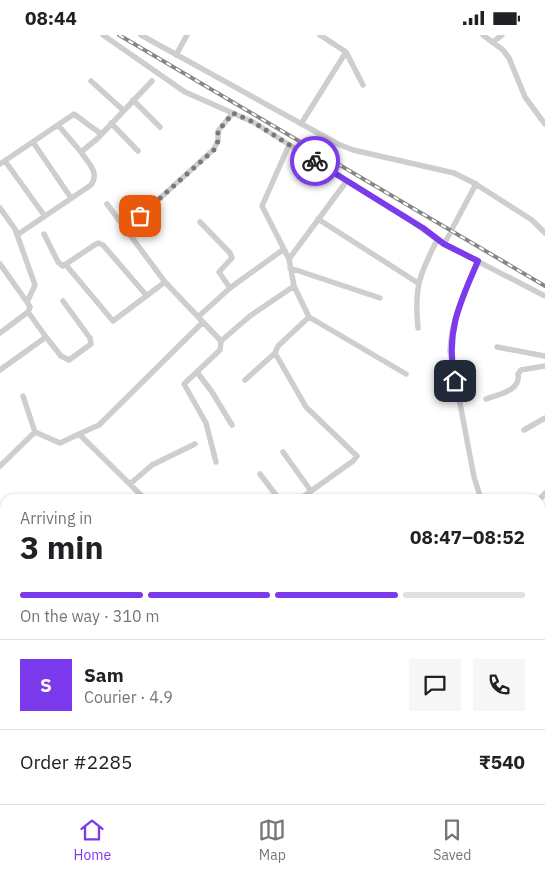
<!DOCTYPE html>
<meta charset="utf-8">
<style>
body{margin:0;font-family:"IBM Plex Sans",sans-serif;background:#f6f6f6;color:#202124;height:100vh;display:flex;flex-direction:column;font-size:19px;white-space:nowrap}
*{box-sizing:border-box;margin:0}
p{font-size:16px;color:#757577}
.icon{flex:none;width:28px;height:28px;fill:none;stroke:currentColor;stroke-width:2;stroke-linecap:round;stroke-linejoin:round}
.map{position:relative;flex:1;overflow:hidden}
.drawer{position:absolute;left:0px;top:459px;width:545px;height:311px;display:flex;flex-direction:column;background:#fff;border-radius:15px 15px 0 0;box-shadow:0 1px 4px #0004}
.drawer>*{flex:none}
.pin{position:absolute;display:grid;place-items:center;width:42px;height:42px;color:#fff;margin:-21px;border-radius:10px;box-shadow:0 2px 8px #0006}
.courier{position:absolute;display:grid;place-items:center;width:50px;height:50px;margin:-25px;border:4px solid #7c3aed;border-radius:50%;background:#fff;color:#222;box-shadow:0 1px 6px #0007}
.overview em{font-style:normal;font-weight:700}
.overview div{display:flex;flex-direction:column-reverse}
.overview{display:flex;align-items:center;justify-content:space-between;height:85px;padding:0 20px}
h1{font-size:32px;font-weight:700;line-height:38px}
.bar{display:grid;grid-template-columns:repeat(4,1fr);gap:8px 5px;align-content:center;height:60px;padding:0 20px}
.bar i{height:6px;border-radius:4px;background:#e0e0e0}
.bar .active{background:#7c3aed}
.bar p{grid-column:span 4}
.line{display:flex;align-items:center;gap:12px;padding:0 20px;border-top:1px solid #e0e0e0}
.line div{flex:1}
.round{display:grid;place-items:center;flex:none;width:52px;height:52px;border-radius:0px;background:#f6f6f6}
.status{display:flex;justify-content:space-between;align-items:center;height:35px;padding:0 25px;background:#fff;direction:ltr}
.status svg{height:14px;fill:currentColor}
.menu{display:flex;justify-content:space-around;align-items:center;height:70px;border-top:1px solid #e0e0e0;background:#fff;font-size:14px;color:#757577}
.menu a{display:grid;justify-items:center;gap:2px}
.menu .active{color:#7c3aed}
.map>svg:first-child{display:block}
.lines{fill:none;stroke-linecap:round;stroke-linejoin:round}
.minor{stroke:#cecece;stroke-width:5.5}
.rail-casing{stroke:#868686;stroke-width:4}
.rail{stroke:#fff;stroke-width:2;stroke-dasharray:5.5;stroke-linecap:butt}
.done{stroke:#797979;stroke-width:5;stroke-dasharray:0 9}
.route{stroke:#7c3aed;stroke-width:6}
</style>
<div class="status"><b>08:44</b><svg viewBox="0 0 49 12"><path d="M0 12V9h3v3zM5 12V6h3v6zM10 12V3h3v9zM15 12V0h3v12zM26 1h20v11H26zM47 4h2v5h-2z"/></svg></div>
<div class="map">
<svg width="545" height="769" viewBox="0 0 545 769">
<rect width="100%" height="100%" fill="#fff"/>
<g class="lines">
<path class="minor" d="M 103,0 L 185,57 L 253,87 L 411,186 L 444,209 L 545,261
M 141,0 L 338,109 L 353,115 L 454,138 L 474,148 L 532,185 L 545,198
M 320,0 L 346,17 L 363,50
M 483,0 L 503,15 L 509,23 L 525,62 L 545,89
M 493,7 L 502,0
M 176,20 L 187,0
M 91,46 L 123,75
M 133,65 L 160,92
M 111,88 L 138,116
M 301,89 L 346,17
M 58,90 L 81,117
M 33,107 L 71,163
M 289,110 L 262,171 L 289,224 L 294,251 L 309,282 L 406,339
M 5,126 L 44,180
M 0,129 L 74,79 L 101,99
M 107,169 L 165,247 L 221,306 L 220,315 L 184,349 L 206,388 L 216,427
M 0,173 L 15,194 L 35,250 L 27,267 L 0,229
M 318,184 L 418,248
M 200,187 L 230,218 L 232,223 L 219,237 L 230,253
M 453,192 L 476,149
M 125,195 L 213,115 L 218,106 L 218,96 L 233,78
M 44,199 L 58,227 L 63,231 L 93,211 L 98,208 L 103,210 L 147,261
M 17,200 L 91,150 C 100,137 88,128 81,117 L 97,104 L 152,46
M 444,209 L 449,200
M 289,224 L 346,147
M 478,227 C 465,255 451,285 450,316 L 474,442 L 481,464
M 66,230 L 113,286 L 165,247
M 290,233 L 380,263
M 198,282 L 230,253 L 284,214
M 418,293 C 414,252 419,241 437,205
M 0,298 L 28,277 L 30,272 L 27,267
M 46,302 L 61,321 L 69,325 L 91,309 L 90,303 L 63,266
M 221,306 L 250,281 L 294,251
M 497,312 L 545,321
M 0,335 L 46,302 L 28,277
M 197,337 L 212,357 L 232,390
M 245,345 L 275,318
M 23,361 L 35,397
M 486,364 C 499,359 521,356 518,339 L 521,335 L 545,331
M 524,395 L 545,383
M 283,417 L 311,456
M 0,431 L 35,397 L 60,408 L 79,399
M 260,439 L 279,464
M 130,449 L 152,430 L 195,409
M 145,464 L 79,399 L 99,390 L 203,287
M 300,464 L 353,426 L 357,421 L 306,372 L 275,318 L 278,311 L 309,282
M 540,464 L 545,458
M 540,472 L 545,481
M 540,496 L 545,492
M 0,551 L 5,547
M 540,564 L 545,559
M 0,602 L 5,597
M 0,618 L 5,623
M 0,641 L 5,637
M 0,686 L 5,690
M 0,730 L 5,733
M 39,765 L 40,769
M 168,765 L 172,769
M 232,765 L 236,769
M 106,769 L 110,765
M 267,769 L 272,765
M 391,769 L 394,765
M 465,769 L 466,765"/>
<g class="rail-casing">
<path id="rail" d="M 119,0 L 545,251"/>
</g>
<use href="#rail" class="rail"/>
</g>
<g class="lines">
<path class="done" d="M 140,181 L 214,115 L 218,106 L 218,96 L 233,78 L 253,87 L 315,126"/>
<path class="route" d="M 315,126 L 423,193 L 444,209 L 478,226 C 459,269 445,299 455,346"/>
</g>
</svg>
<div class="pin" style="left:140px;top:181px;background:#ea580c"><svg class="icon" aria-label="bag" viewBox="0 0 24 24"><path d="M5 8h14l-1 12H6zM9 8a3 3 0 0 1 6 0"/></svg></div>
<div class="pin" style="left:455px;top:346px;background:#1f2937"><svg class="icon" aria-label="home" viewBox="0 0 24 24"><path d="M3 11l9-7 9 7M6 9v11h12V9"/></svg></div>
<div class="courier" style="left:315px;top:126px"><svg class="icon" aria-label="bike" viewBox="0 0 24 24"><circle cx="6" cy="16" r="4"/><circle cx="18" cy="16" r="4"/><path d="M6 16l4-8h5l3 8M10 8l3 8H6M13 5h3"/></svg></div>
<section class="drawer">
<div class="overview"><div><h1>3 min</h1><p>Arriving in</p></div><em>08:47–08:52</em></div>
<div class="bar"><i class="active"></i><i class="active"></i><i class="active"></i><i></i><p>On the way · 310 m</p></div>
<div class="line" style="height:90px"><b class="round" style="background:#7c3aed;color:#fff">S</b><div><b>Sam</b><p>Courier · 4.9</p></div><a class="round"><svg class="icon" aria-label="chat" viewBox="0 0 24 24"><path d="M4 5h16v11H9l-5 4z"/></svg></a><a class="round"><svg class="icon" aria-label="phone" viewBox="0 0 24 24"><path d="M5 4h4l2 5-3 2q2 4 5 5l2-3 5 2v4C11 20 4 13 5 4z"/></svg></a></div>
<div class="line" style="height:65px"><div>Order #2285</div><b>₹540</b></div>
</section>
</div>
<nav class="menu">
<a class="active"><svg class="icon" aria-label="home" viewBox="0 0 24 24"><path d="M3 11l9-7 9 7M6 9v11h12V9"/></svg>Home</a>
<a><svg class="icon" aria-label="map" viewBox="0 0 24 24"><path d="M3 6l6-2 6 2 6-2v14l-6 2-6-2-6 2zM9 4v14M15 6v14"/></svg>Map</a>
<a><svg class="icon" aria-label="saved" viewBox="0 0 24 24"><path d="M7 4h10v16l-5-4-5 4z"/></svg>Saved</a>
</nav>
